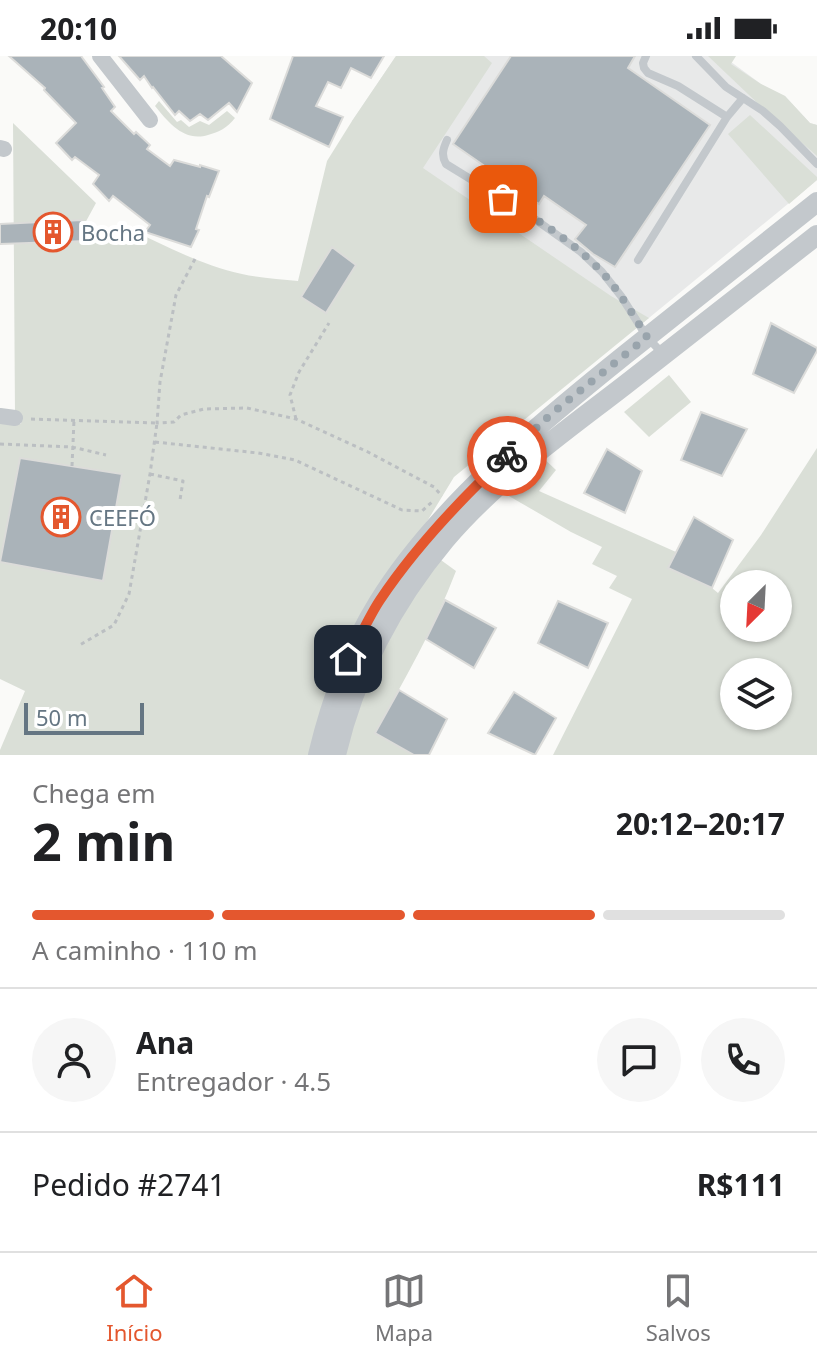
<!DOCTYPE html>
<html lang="pt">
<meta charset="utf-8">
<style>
body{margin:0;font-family:"Noto Sans",sans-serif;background:#f6f6f6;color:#202124;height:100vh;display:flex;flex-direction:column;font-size:30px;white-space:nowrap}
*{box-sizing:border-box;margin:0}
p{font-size:26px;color:#757577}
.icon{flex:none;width:44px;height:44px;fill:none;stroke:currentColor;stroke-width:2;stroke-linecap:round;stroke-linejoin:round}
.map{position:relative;height:699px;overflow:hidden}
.sheet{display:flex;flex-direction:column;background:#fff;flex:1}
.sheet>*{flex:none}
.needle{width:52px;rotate:204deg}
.buttons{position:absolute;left:720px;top:514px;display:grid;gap:16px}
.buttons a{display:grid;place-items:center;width:72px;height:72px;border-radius:50%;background:#fff;box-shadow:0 2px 6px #0004;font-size:40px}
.scale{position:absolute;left:24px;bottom:20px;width:120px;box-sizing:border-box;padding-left:8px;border:4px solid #657683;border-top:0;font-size:22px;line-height:28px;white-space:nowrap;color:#657683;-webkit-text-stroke:6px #fff;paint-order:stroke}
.pin{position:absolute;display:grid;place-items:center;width:68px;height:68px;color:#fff;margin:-34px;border-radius:16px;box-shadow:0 4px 12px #0006}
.courier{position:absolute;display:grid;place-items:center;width:80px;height:80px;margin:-40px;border:6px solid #e4572e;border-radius:50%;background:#fff;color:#222;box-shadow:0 2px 10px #0007}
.head em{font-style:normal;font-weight:700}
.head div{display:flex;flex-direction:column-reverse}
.head{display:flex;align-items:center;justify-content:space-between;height:136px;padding:0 32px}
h1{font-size:52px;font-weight:700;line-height:60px}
.bar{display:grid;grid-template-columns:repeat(4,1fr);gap:12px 8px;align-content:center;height:96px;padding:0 32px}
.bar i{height:10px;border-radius:6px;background:#e0e0e0}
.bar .on{background:#e4572e}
.bar p{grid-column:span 4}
.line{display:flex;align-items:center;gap:20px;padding:0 32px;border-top:2px solid #e0e0e0}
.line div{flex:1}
.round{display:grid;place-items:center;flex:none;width:84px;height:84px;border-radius:42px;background:#f6f6f6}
.status{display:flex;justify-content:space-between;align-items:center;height:56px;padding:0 40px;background:#fff;direction:ltr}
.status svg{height:22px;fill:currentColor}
.tabs{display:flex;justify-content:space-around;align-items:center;height:112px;border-top:2px solid #e0e0e0;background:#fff;font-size:22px;color:#757577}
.tabs a{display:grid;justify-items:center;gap:4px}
.tabs .on{color:#e4572e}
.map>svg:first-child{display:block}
.built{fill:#e8e9e9}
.green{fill:#dadfd7;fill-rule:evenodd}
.building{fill:#aab3b9;stroke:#dcdcda;stroke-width:2}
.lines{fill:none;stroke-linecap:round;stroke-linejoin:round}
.path{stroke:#bbbfc2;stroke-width:3;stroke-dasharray:4 4;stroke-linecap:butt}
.service{stroke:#c3c8cc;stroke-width:8}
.minor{stroke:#c3c8cc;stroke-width:16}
.tertiary{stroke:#c3c8cc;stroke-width:20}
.done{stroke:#99a4ac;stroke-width:8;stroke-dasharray:0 14.4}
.route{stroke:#e4572e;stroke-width:10}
.labels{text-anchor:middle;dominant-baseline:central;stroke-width:8;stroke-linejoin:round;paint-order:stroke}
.poi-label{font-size:22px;fill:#657683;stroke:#fff;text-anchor:start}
</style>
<div class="status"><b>20:10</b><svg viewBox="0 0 49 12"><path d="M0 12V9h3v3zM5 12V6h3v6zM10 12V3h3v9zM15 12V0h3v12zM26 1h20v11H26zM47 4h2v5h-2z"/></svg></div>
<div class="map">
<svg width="817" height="699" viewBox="0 0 817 699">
<rect width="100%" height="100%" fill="#fafaf8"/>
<path class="built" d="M 396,0 L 723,0 L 761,28 L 785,40 L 810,67 L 817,69 L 817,124 L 644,266 L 352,65 Z"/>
<path class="green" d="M 396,0 L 484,0 L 492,7 L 423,112 L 611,240 L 649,262 L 454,421 L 378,546 L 321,699 L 0,699 L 0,694 L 25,635 L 0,623 L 0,368 L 21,368 L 22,359 L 15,358 L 13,67 L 96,147 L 84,169 L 114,188 L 126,171 C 163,189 201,209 242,218 C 260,222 280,223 298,225 L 327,105 L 352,65 Z
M 708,0 L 736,0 L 731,8 L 761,28 L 785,40 L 810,67 L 817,69 L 817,100 L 768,57 Z
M 159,45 L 177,66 L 181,64 L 189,71 L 200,65 L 209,69 L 227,55 L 235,62 C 227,72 219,76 208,79 C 184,86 169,67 155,50 Z
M 750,59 L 817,121 L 817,124 L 789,148 L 728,78 Z
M 669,319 L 691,346 L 649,381 L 624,356 Z
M 817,392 L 817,699 L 553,699 L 632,543 L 609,532 L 617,520 L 592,508 L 602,491 L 571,476 L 497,433 L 538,397 L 556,414 L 539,435 L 676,496 L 668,512 L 712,532 L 718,537 L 761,479 ZM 734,528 L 778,528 L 778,572 L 734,572 ZM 734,616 L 778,616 L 778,660 L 734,660 Z
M 434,499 L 456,515 C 435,571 404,624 375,677 L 414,699 L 336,699 L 342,673 Z"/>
<path class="building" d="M 9,0 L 81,0 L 104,31 L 102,32 L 115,51 L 111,55 L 134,78 L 136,76 L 150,89 L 147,93 L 170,110 L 174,104 L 200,111 L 200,109 L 219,115 L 209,141 L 207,140 L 196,173 L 199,174 L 191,191 L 145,176 L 150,169 L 113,140 L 109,145 L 93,128 L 99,119 L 75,101 L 72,104 L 56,87 L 76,67 L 44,34 L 45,32 Z
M 119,0 L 221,0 L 252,27 L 237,56 L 229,47 L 208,64 L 200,58 L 190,65 L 179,55 L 175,59 L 153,31 L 152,32 L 144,20 L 140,24 Z
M 293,0 L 384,0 L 371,22 L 351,12 L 341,32 L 328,26 L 316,50 L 343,61 L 329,91 L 270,63 Z
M 511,0 L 635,0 L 628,12 L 710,69 L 615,211 L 593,198 L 575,183 L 586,169 L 544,140 L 539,148 L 506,126 L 506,125 L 453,88 Z
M 82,164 L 87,185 L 0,188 L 0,168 Z
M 332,191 L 356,209 L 326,257 L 301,241 Z
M 771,267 L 817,292 L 817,295 L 794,337 L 753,318 Z
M 701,356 L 747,373 L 722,420 L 681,404 Z
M 607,393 L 642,415 L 625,457 L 584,437 Z
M 20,402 L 122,418 L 103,525 L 0,506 Z
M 694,461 L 733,484 L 712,532 L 668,512 Z
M 445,544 L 496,572 L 474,612 L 426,583 Z
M 558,545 L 608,567 L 588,612 L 538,587 Z
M 399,634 L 447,663 L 429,699 L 414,699 L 375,677 Z
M 514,636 L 556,662 L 535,699 L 488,677 Z"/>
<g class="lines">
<path class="path" d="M 195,203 L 176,239 L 160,326 L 157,367 L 174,366 L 181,359 L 204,353 L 247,352 L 296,363 L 368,396 L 434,431 L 442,440
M 31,363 L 157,367 L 150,418 L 129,538 L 114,569 L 78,590
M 296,363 L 290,339 L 299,316 L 329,267
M 155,386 L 258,397 L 295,404 L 402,454 L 422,455 L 432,446
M 0,388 L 72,391 L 106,399
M 72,410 L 74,364
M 150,418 L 183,425 L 180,444"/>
<path class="service" d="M 646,0 L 643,7 L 644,12 L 648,17 L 678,30 L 727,61
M 696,0 L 726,31 L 763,55 L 780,70 L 817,108
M 447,84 C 443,93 441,99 446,108 L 529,159 L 581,196 L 602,216 L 621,240 L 647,281 L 663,298
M 638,204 L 727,61 L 743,42"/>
<path class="minor" d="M 100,0 L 150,64
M 0,92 L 4,93
M 0,360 L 15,362"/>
<path class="tertiary" d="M 318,699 C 331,645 349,594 378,547 C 437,451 540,367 626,298 C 690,247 753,197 817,146
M 336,699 C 354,620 393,546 445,484 C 496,424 563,377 625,329 C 689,279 753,229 817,179"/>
</g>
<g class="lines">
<path class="done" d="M 503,143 C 538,164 572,185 600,214 C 619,234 633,259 647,281 L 550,359 L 507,400"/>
<path class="route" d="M 348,603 C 359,584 368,562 380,544 C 416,490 460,444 507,400"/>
</g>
<defs>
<g id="building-ring" transform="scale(2)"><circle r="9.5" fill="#fff" stroke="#e4572e" stroke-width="1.5"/><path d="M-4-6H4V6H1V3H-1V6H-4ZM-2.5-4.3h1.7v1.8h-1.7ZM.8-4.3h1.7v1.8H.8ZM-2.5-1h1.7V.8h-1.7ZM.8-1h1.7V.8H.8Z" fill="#e4572e"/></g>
</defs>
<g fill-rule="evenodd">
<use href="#building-ring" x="53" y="176"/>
<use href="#building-ring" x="61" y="461"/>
</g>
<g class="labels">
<g class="poi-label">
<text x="81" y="176">Bocha</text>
<text x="89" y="461">CEEFÓ</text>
</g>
</g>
</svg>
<div class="buttons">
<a><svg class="needle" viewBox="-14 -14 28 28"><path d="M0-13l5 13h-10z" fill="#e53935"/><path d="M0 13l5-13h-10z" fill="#757577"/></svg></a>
<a><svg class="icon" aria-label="layers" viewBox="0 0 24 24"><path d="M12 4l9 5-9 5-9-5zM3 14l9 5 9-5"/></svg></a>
</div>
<div class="scale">50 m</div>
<div class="pin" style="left:503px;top:143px;background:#ea580c"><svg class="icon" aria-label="bag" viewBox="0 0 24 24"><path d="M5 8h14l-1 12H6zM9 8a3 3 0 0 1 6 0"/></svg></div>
<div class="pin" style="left:348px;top:603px;background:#1f2937"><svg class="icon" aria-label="home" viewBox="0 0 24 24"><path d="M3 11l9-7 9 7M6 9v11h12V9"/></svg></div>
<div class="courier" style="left:507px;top:400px"><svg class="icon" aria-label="bike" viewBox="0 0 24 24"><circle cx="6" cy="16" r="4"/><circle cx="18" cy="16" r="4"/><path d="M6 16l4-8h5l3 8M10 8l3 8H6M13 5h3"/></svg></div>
</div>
<section class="sheet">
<div class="head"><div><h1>2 min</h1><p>Chega em</p></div><em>20:12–20:17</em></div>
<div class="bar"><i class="on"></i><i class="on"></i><i class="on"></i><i></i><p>A caminho · 110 m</p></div>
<div class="line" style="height:144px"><a class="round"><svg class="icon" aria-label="person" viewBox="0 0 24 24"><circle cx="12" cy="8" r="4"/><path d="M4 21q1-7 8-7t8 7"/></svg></a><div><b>Ana</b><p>Entregador · 4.5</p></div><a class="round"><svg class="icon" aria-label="chat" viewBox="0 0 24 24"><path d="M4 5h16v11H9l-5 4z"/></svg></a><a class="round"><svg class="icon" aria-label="phone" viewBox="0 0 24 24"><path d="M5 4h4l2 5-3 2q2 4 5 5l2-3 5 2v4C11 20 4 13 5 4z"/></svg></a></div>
<div class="line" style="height:104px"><div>Pedido #2741</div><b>R$111</b></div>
</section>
<nav class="tabs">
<a class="on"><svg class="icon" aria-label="home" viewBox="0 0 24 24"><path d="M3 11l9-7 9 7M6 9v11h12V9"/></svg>Início</a>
<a><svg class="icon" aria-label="map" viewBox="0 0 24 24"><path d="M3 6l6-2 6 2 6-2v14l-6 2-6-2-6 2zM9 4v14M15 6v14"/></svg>Mapa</a>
<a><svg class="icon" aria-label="saved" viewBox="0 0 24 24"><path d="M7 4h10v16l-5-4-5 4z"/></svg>Salvos</a>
</nav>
